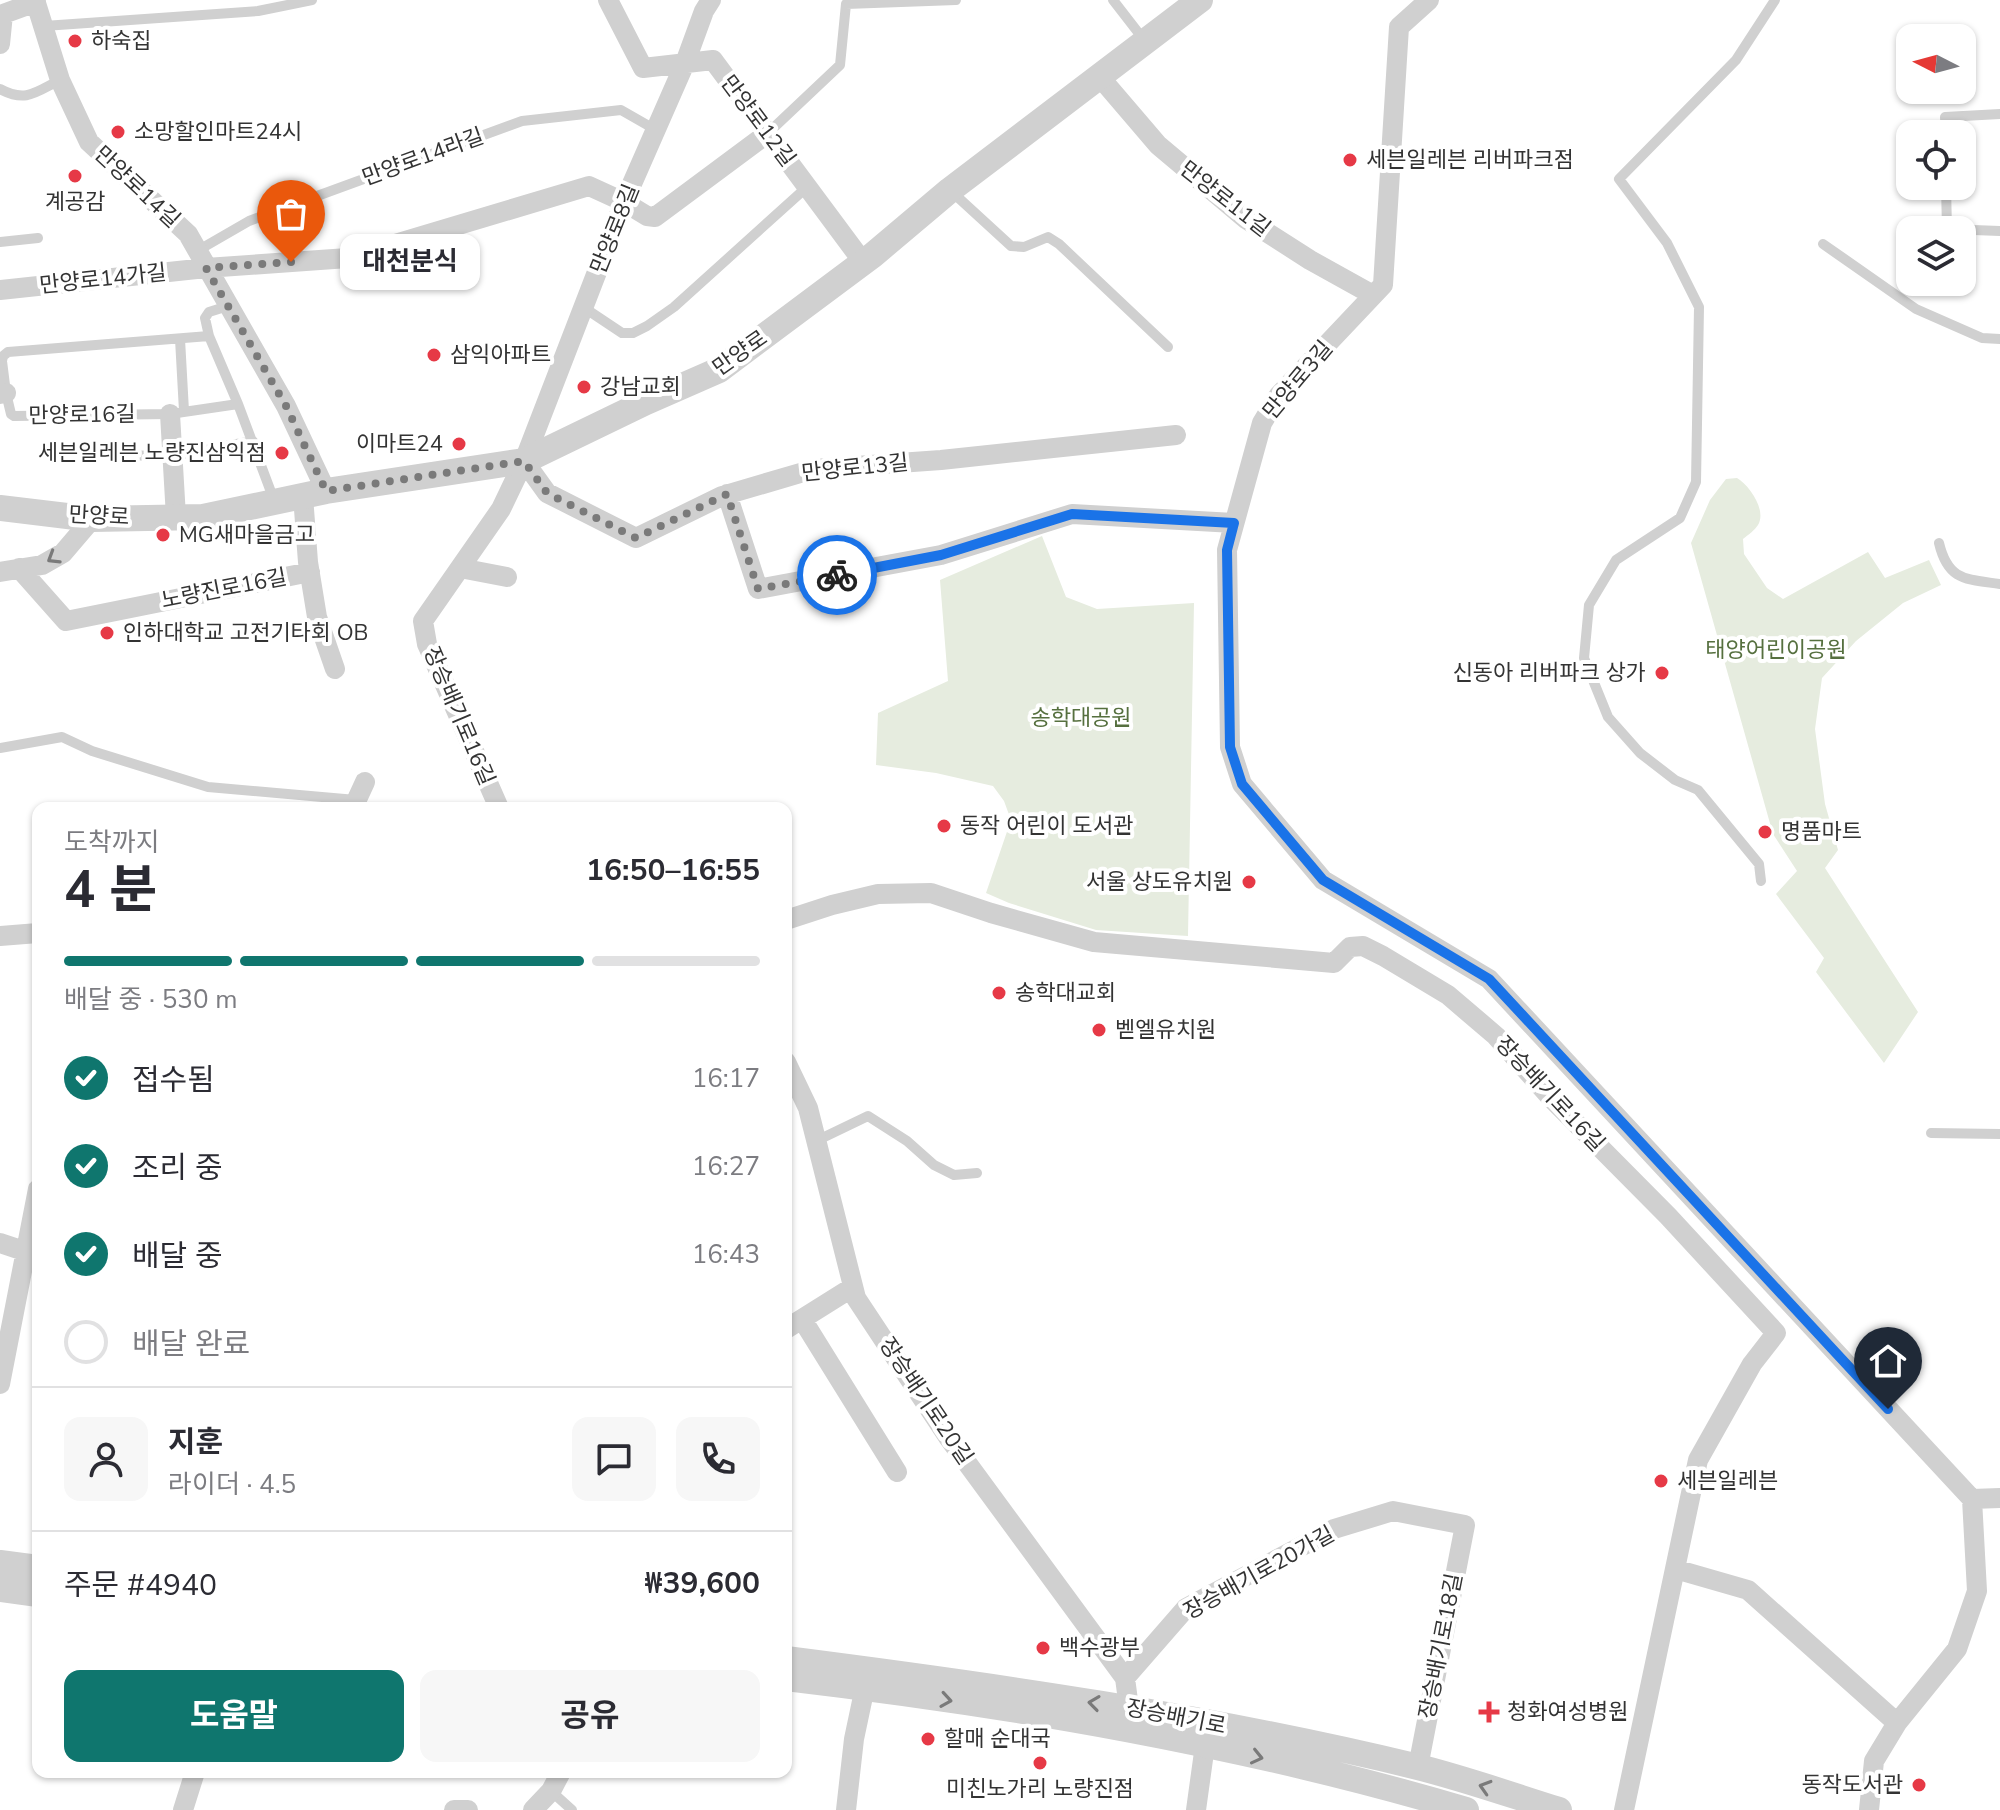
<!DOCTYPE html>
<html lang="ko">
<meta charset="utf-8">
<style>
body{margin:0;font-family:"Nunito Sans","Noto Sans KR",sans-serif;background:#f7f7f7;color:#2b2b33;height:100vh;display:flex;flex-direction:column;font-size:30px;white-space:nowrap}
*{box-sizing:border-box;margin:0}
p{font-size:26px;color:#7c7c81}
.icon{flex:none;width:44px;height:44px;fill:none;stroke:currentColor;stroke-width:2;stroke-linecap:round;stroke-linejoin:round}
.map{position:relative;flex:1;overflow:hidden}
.drawer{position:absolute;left:32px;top:802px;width:760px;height:976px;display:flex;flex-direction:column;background:#fff;border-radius:16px;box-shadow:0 2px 6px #0004}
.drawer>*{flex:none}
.needle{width:52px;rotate:276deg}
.fabs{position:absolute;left:1896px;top:24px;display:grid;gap:16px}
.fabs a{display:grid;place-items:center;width:80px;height:80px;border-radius:16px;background:#fff;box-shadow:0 2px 6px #0004;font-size:40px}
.pin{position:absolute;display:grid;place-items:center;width:68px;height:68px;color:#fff;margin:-82px -34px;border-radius:50% 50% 50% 0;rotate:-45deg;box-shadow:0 0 8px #0007}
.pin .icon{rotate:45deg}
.courier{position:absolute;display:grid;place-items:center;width:80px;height:80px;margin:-40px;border:6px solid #1a73e8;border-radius:50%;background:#fff;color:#222;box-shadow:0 2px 10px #0007}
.bubble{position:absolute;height:56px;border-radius:16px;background:#fff;box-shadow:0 2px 6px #0004;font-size:26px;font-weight:700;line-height:56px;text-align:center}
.head em{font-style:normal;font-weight:700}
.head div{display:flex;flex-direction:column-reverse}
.head{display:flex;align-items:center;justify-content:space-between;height:136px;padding:0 32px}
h1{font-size:52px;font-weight:700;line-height:60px}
.bar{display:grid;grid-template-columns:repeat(4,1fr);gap:12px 8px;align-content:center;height:96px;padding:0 32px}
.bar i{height:10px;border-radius:6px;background:#e1e1e2}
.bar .active{background:#0f766e}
.bar p{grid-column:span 4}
.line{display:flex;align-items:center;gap:20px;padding:0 32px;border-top:2px solid #e1e1e2}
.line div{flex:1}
.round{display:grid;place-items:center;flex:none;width:84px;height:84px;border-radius:16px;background:#f7f7f7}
ol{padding:0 32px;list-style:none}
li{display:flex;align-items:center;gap:24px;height:88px}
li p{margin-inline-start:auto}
li .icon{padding:8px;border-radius:50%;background:#0f766e;color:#fff;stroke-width:4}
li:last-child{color:#7c7c81}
li i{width:44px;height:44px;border:4px solid #e1e1e2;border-radius:50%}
.primary-button{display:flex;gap:16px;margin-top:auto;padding:16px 32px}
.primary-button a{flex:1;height:92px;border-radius:16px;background:#0f766e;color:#fff;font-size:32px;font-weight:700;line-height:92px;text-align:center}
.primary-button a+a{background:#f7f7f7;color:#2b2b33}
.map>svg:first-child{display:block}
.green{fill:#e6ecdf}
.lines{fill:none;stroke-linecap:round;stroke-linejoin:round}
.service{stroke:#d0d0d0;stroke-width:10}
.minor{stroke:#d0d0d0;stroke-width:20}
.tertiary{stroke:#d0d0d0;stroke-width:26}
.oneway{stroke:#7a7a7a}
.done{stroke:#7a7a7a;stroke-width:8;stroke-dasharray:0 14.4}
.route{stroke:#1a73e8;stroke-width:10}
.poi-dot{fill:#e63946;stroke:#fff;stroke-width:3}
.labels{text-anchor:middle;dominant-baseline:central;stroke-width:8;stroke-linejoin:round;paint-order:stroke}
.poi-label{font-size:22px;fill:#333;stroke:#fff;text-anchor:start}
.street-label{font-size:22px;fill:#333;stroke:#fff}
.park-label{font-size:22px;fill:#56703f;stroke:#fff}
</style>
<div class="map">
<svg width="2000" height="1810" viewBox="0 0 2000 1810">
<rect width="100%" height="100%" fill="#fff"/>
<path class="green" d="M 1737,478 C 1749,485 1767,510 1758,525 C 1755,530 1748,535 1743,539 L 1744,554 L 1767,588 L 1783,599 L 1868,552 L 1885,578 L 1929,560 L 1941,585 L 1903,603 L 1856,641 L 1822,678 L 1815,729 L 1825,804 L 1838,850 L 1825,868 L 1918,1012 L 1884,1063 L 1816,972 L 1824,958 L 1776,894 L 1797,871 L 1773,834 L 1691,543 L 1710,500 L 1726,479 Z
M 1042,536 L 1066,597 L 1097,609 L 1194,603 L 1188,936 L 1096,930 L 1009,903 L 986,893 L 1011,820 L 1004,801 L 993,786 L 936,773 L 876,765 L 878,713 L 948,681 L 940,580 Z"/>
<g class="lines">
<path class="service" d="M 1113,0 L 1144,40
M 846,4 L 956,0
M 44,26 L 258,11 L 312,0
M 0,89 C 26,103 36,92 60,80
M 768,133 L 840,65 L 846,4 L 849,0
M 1946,134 L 1945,117 L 2000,114
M 1946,186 L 1947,229 L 2000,231
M 951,191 L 1011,246 L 1024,247 L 1048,237 L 1059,244 L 1168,347
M 0,242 L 38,238
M 1823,244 L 1916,309 L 1982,338 L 2000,339
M 197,251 L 249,221 L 522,121 L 621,110 L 656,130
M 228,306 L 209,312 L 205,318 L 209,336 L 238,404 L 274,500
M 583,307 L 622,333 L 633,333 L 647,326 L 674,307 L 807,187
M 209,336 L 8,352 L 3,356 L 2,361 L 6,393 L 11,414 L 14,416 L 170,414 L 238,404
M 180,339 L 184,411
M 106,455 L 172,456 L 253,441
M 1939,543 C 1948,581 1966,579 2000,584
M 0,748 L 62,737 L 92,751 L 208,787 L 356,800
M 1761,881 L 1759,864 L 1698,790 L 1675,780 L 1640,753 L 1608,717 L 1584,658 L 1589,605 L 1616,560 L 1680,518 L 1696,482 L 1699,307 L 1667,243 L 1619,179 L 1736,60 L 1775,0
M 1931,1133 L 2000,1134
M 816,1141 L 868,1116 L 907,1141 L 934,1165 L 954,1175 L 977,1173
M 551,1791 L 572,1810"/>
<path class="minor" d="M 35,0 L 60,80 L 89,142 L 188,234 L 286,406 L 326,491
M 608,0 L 643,68 L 713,60 L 863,262
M 1429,0 L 1399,27 L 1383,285 L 1279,395 L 1262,423 L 1227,550 L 1230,747 L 1242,784 L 1323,880 L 1489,979 L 1972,1499 L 2000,1498
M 0,44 L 3,14 L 36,2
M 1099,76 L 1158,145 L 1246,219 L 1310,260 L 1373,295
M 0,290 L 206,268 L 348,258 L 589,186 L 624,202 L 647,216 L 655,217 L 768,133
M 0,394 L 6,393
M 170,414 L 176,517
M 524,461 L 547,493 L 636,538 L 722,496 L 814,469 L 941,460 L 1176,435
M 727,494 L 758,589 L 941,555 L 1072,514 L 1234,523
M 303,496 L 308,562 L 317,617 L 335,669
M 19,568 L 66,621 L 310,572
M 460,568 L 507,577
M 0,572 L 42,565 L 63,553 L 92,519
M 353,808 L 365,782
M 499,808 L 427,644 L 423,621 L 501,509 L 524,461 L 624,202 L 685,63 L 704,11 L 711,0
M 786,920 L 832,905 L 878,894 L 931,893 L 991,913 L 1094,942 L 1334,963 L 1350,947 L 1363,946 L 1383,956 L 1448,995 L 1496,1036 L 1552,1099 L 1668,1216 L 1776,1333 L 1752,1364 L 1698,1460 L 1624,1810
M 0,936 L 38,933
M 786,1062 L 808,1108 L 856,1298 L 948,1437 L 1125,1678 L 1129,1708
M 0,1243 L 27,1252
M 802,1319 L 897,1472
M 786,1329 L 853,1287
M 0,1384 L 38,1189
M 1675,1569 L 1748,1590 L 1897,1723
M 1125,1678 L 1186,1608 L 1334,1529 L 1393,1511 L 1465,1525 L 1418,1767
M 183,1810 L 195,1772
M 454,1810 L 468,1810
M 533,1810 L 551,1791 L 561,1772
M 846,1810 L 854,1739 L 865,1687
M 1196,1810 L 1205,1745
M 1869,1810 L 1874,1761 L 1897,1723 L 1957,1649 L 1977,1591 L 1972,1499"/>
<path class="tertiary" d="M 0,508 L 92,519 L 203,517 L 326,491 L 524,461 L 646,402 L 719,370 L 873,255 L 950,190 L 1200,0
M 0,1563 L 38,1568
M 0,1589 L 38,1594
M 786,1659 C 997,1686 1207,1716 1414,1766 C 1463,1778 1511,1795 1559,1810
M 786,1678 C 1015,1705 1244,1744 1466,1810"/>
</g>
<defs><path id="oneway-chevron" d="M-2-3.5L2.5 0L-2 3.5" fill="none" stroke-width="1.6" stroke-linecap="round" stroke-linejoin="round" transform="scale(2)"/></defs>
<g class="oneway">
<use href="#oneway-chevron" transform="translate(53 558) rotate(148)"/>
<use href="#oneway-chevron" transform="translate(946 1700) rotate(9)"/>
<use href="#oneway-chevron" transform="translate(1094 1703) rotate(-172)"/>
<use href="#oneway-chevron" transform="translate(1257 1757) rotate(13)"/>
<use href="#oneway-chevron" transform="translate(1485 1787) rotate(-163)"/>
</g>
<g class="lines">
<path class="done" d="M 291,262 L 206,268 L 286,406 L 326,491 L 524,461 L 547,493 L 636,538 L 727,494 L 758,589 L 837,575"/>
<path class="route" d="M 837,575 L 941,555 L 1072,514 L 1234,523 L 1227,550 L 1230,747 L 1242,784 L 1323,880 L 1489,979 L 1888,1409"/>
</g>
<g class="poi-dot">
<circle cx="75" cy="41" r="8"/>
<circle cx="118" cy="132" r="8"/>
<circle cx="1350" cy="160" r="8"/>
<circle cx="75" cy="176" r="8"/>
<circle cx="434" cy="355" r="8"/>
<circle cx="584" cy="387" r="8"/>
<circle cx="459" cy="444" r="8"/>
<circle cx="282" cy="453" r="8"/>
<circle cx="163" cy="535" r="8"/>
<circle cx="107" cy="633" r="8"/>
<circle cx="1662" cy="673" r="8"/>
<circle cx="944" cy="826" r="8"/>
<circle cx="1765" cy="832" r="8"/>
<circle cx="1249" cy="882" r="8"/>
<circle cx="999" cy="993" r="8"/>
<circle cx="1099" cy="1030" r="8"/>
<circle cx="1661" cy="1481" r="8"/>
<circle cx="1043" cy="1648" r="8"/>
<path d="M1485 1700h8v8h8v8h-8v8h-8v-8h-8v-8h8z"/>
<circle cx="928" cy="1739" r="8"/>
<circle cx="1040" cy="1763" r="8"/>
<circle cx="1919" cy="1785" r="8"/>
</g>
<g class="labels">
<g class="poi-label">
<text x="91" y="41">하숙집</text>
<text x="134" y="132">소망할인마트24시</text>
<text x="1366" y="160">세븐일레븐 리버파크점</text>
<text x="75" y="202" text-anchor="middle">계공감</text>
<text x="450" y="355">삼익아파트</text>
<text x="600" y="387">강남교회</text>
<text x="443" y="444" text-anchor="end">이마트24</text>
<text x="266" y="453" text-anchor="end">세븐일레븐 노량진삼익점</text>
<text x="179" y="535">MG새마을금고</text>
<text x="123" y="633">인하대학교 고전기타회 OB</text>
<text x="1646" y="673" text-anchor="end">신동아 리버파크 상가</text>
<text x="960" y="826">동작 어린이 도서관</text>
<text x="1781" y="832">명품마트</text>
<text x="1233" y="882" text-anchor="end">서울 상도유치원</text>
<text x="1015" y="993">송학대교회</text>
<text x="1115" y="1030">벧엘유치원</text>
<text x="1677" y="1481">세븐일레븐</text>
<text x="1059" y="1648">백수광부</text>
<text x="1507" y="1712">청화여성병원</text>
<text x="944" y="1739">할매 순대국</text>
<text x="1903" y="1785" text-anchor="end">동작도서관</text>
<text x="1040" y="1789" text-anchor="middle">미친노가리 노량진점</text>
</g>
<g class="street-label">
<text transform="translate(758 121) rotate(53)">만양로12길</text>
<text transform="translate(423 157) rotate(-20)">만양로14라길</text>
<text transform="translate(137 187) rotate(43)">만양로14길</text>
<text transform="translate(1225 199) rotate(38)">만양로11길</text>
<text transform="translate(615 229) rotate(-68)">만양로8길</text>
<text transform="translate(103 279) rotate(-6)">만양로14가길</text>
<text transform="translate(740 353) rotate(-35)">만양로</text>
<text transform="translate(1298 380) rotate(-50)">만양로3길</text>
<text transform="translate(82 415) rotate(-1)">만양로16길</text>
<text transform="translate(855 468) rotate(-6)">만양로13길</text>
<text transform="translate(99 516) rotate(3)">만양로</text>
<text transform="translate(224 589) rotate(-11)">노량진로16길</text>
<text transform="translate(459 716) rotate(67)">장승배기로16길</text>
<text transform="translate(1550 1094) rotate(47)">장승배기로16길</text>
<text transform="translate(926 1401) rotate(56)">장승배기로20길</text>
<text transform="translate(1259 1573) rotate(-29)">장승배기로20가길</text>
<text transform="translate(1441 1646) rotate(-79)">장승배기로18길</text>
<text transform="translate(1176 1717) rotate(11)">장승배기로</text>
</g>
<g class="park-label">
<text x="1776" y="650">태양어린이공원</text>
<text x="1081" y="718">송학대공원</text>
</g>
</g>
</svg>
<div class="fabs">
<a><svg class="needle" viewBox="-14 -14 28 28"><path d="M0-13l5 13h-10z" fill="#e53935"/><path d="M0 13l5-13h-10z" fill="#7c7c81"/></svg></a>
<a><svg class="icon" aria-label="locate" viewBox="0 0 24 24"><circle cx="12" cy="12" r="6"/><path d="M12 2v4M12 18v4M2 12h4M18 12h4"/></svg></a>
<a><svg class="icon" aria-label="layers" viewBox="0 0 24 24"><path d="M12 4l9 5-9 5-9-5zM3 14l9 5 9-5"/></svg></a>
</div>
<div class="pin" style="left:291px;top:262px;background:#ea580c"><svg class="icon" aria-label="bag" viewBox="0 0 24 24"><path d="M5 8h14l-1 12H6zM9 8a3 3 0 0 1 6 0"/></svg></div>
<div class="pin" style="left:1888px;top:1409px;background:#1f2937"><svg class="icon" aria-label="home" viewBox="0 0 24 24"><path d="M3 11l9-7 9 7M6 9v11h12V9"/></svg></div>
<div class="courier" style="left:837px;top:575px"><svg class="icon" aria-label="bike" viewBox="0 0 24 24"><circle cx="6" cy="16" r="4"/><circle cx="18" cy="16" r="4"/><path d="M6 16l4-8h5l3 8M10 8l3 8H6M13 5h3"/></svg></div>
<div class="bubble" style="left:340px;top:234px;width:140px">대천분식</div>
<section class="drawer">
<div class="head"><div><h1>4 분</h1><p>도착까지</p></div><em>16:50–16:55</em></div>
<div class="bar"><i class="active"></i><i class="active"></i><i class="active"></i><i></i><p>배달 중 · 530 m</p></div>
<ol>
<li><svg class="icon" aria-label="check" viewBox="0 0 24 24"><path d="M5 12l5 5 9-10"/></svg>접수됨<p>16:17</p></li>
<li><svg class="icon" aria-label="check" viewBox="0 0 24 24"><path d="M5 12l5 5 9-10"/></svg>조리 중<p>16:27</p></li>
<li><svg class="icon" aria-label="check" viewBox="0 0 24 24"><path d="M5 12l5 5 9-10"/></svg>배달 중<p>16:43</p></li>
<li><i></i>배달 완료</li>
</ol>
<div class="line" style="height:144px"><a class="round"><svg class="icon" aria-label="person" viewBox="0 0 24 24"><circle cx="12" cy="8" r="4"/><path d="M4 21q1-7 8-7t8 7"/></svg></a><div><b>지훈</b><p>라이더 · 4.5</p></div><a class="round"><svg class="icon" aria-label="chat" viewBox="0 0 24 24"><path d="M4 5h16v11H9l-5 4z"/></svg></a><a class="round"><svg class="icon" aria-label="phone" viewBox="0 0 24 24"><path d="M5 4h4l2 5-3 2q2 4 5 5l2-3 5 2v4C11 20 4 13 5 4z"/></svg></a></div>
<div class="line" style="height:104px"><div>주문 #4940</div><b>₩39,600</b></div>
<div class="primary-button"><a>도움말</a><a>공유</a></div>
</section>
</div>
